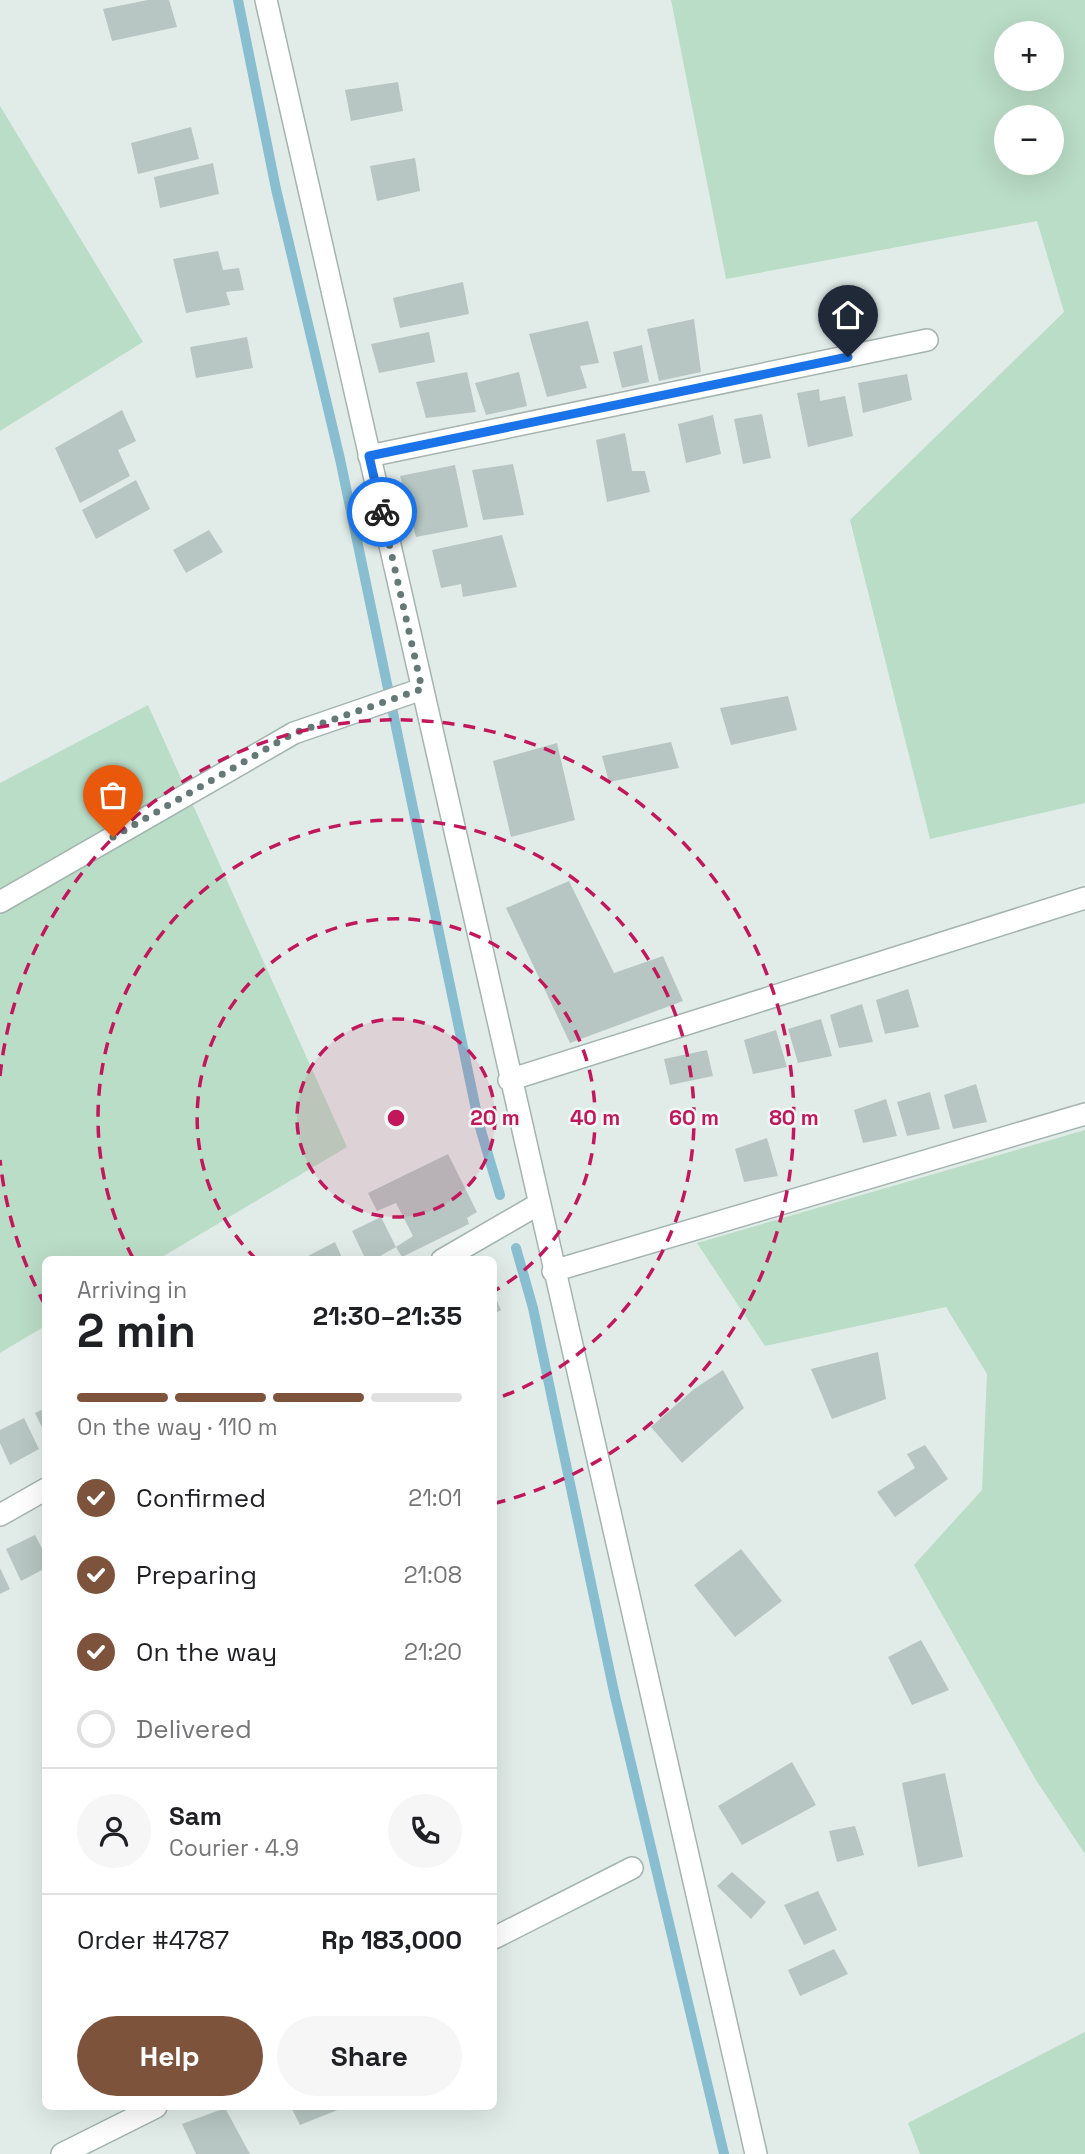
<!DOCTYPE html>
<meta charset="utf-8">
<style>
body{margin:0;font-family:"Space Grotesk",sans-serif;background:#f6f6f6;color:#202124;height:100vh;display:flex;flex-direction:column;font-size:26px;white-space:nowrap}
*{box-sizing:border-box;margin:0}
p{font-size:23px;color:#757577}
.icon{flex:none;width:38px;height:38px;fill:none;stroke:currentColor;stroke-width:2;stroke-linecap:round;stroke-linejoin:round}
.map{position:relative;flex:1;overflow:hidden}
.details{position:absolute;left:42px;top:1256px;width:455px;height:854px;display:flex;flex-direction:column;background:#fff;border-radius:10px;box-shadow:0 7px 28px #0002}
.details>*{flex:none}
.buttons{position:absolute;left:994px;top:21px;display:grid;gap:14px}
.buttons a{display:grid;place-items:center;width:70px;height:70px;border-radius:50%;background:#fff;box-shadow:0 7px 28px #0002;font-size:35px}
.pin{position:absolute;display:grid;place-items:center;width:60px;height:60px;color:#fff;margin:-72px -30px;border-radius:50% 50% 50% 0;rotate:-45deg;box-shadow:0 0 7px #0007}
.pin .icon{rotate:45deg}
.courier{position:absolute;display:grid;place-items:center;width:70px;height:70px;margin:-35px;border:5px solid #1a73e8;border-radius:50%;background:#fff;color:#222;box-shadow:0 2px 9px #0007}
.head em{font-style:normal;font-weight:700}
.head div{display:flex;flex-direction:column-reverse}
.head{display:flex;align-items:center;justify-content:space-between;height:119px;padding:0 35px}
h1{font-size:46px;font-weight:700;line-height:52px}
.bar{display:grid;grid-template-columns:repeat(4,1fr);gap:10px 7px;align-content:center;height:84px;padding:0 35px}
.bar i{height:9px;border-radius:5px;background:#e0e0e0}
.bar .on{background:#7e533c}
.bar p{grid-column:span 4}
.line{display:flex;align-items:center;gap:18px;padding:0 35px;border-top:2px solid #e0e0e0}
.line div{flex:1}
.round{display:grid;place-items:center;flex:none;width:74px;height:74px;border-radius:37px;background:#f6f6f6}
ol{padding:0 35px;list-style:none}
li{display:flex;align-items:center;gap:21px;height:77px}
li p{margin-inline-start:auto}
li .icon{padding:7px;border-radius:50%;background:#7e533c;color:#fff;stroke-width:4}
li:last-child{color:#757577}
li i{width:38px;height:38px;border:4px solid #e0e0e0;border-radius:50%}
.button{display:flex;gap:14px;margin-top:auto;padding:14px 35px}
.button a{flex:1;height:80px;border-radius:42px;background:#7e533c;color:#fff;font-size:28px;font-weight:700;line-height:80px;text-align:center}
.button a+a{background:#f6f6f6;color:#202124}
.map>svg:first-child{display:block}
.green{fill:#baddc7;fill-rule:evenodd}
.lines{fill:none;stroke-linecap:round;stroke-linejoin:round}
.stream{stroke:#89bed1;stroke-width:10}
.building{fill:#b7c6c2}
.minor-casing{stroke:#a4b4b0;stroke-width:24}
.minor{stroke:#fff;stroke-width:21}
.done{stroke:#647a76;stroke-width:7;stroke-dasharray:0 12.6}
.route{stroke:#1a73e8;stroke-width:9}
.ring{fill:none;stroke:#c2185b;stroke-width:3.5;stroke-dasharray:12 9}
.centre{fill:#c2185b;stroke:#f2f8f6;stroke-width:3.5}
.ring-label{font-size:21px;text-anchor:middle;font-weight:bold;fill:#c2185b;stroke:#f2f8f6;stroke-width:5;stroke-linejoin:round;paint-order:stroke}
</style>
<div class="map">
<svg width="1085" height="2154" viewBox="0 0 1085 2154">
<rect width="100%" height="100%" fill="#e1ece8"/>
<path class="green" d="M 671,0 L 1085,0 L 1085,803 L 930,839 L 850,520 L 1064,312 L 1037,221 L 726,279 ZM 1052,33 L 1052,79 L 1006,79 L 1006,33 ZM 1052,117 L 1052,163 L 1006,163 L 1006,117 Z
M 0,106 L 143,342 L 0,431 Z
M 148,705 L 347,1147 L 157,1260 L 46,1260 L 45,1326 L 0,1353 L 0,783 Z
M 1085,1130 L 1085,1854 L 1036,1780 L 914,1565 L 982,1490 L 987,1374 L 946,1307 L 765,1346 L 697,1243 Z
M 1085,2032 L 1085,2154 L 920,2154 L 908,2123 Z"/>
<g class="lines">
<path class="stream" d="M 238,0 L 276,189 L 340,459 L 479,1124 L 500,1195
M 516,1248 L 533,1308 L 614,1692 L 724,2154"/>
</g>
<path class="building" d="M 148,0 L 169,0 L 177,27 L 112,41 L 103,9 Z
M 398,82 L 403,111 L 351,121 L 345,90 Z
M 191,127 L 199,159 L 138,174 L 131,143 Z
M 415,158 L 420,191 L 377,201 L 370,166 Z
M 213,163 L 219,194 L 160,208 L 154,177 Z
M 218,251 L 223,270 L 239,268 L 244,290 L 226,292 L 230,305 L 186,313 L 173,259 Z
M 463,282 L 469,314 L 400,328 L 393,298 Z
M 694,319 L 701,372 L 659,381 L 647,329 Z
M 588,321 L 599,363 L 580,366 L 587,388 L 547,397 L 529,334 Z
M 429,332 L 435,362 L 379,373 L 371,344 Z
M 247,337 L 253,368 L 196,378 L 190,347 Z
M 642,345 L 649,382 L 622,388 L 613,352 Z
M 467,372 L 476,412 L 426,418 L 416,382 Z
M 519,372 L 527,406 L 486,415 L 475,383 Z
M 907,374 L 912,400 L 863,413 L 858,383 Z
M 819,389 L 820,401 L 845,396 L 853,436 L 808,447 L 797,393 Z
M 122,410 L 136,441 L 118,450 L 130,476 L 80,503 L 55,448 Z
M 762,414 L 771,458 L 743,464 L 734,419 Z
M 713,415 L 721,454 L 686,463 L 678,424 Z
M 625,433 L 632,471 L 645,471 L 650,492 L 607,502 L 596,440 Z
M 513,464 L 524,515 L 483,520 L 472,470 Z
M 455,465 L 468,527 L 416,537 L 400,476 Z
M 136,480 L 150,509 L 96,539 L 82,510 Z
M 209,530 L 223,552 L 186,573 L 173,550 Z
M 502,535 L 517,587 L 463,597 L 461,584 L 441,588 L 432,550 Z
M 788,696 L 797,730 L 731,745 L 720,708 Z
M 671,742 L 679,768 L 609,782 L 602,756 Z
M 557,743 L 575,820 L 511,837 L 493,761 Z
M 569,881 L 614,973 L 663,956 L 683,1001 L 570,1043 L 506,908 Z
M 908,989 L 919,1027 L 885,1034 L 876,1000 Z
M 862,1004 L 873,1042 L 839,1048 L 830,1015 Z
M 821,1019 L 832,1056 L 798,1063 L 788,1029 Z
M 776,1030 L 787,1067 L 753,1074 L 744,1040 Z
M 707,1050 L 713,1076 L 670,1085 L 664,1059 Z
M 976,1084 L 987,1122 L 953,1129 L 944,1095 Z
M 930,1092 L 940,1129 L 907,1136 L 897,1102 Z
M 886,1099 L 897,1136 L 863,1143 L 854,1110 Z
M 767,1138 L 778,1176 L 744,1182 L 735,1149 Z
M 448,1154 L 477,1212 L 467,1218 L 469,1224 L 402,1257 L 396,1247 L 413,1236 L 396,1203 L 377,1211 L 368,1193 Z
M 381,1217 L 396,1247 L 373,1260 L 366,1260 L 352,1231 Z
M 335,1242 L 343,1260 L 307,1260 L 306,1257 Z
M 494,1294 L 501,1310 L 494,1314 Z
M 878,1352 L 886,1399 L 832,1419 L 811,1369 Z
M 723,1370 L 744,1408 L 682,1463 L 651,1427 L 694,1389 Z
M 46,1408 L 46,1436 L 35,1413 Z
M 24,1418 L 39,1449 L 10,1465 L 0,1443 L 0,1430 Z
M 925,1445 L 948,1479 L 895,1517 L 877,1492 L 915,1468 L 907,1454 Z
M 35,1535 L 46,1556 L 46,1568 L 21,1581 L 6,1549 Z
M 741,1549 L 782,1601 L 735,1637 L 694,1585 Z
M 0,1568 L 10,1589 L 0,1594 Z
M 921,1640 L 949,1690 L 912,1705 L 888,1657 Z
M 792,1762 L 816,1805 L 742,1845 L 718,1806 Z
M 945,1773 L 963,1857 L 918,1867 L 902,1783 Z
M 855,1826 L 864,1855 L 837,1862 L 829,1831 Z
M 732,1872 L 766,1902 L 751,1919 L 717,1886 Z
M 818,1891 L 837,1930 L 804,1945 L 784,1905 Z
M 834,1949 L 848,1974 L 800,1996 L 788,1970 Z
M 291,2107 L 339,2107 L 340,2109 L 300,2125 Z
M 225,2108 L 250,2154 L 196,2154 L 182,2124 Z"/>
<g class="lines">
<g class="minor-casing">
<path id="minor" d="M 266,0 L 756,2154
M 369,456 L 927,340
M 0,902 L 294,733 L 422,689
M 509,1080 L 1085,898
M 442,1260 L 537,1205
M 553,1271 L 1085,1114
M 0,1515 L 46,1489
M 494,1938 L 632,1868
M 62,2154 L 156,2107"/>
</g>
<use href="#minor" class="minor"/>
</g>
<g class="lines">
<path class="done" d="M 113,837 L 294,733 L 422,689 L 382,512"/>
<path class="route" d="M 382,512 L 369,456 L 848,357"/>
</g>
<circle cx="396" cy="1118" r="99" fill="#c2185b" fill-opacity=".12"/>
<g class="ring">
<circle cx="396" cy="1118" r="99"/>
<path d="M257 1260A199 199 0 1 1 494 1291"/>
<path d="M133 1258A298 298 0 1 1 495 1399"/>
<path d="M45 1305A398 398 0 0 1 0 1160M0 1076A398 398 0 1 1 496 1503"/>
</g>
<circle cx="396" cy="1118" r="10" class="centre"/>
<g class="ring-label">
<text x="495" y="1125">20 m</text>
<text x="595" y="1125">40 m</text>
<text x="694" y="1125">60 m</text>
<text x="794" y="1125">80 m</text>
</g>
</svg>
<div class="buttons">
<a>+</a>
<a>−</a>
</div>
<div class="pin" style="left:113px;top:837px;background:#ea580c"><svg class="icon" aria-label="bag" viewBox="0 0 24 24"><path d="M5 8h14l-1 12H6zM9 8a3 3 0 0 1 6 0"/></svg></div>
<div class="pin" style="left:848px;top:357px;background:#1f2937"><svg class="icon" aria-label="home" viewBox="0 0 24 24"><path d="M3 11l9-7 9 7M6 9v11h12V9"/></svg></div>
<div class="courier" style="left:382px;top:512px"><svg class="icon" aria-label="bike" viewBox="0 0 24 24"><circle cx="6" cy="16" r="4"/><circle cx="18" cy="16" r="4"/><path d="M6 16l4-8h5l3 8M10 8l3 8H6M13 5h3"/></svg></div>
<section class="details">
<div class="head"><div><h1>2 min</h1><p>Arriving in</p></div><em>21:30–21:35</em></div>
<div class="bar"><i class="on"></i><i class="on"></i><i class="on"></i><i></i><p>On the way · 110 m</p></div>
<ol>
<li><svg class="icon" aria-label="check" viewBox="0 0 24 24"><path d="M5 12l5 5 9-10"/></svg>Confirmed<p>21:01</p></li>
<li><svg class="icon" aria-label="check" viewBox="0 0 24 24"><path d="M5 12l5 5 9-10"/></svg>Preparing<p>21:08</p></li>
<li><svg class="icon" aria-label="check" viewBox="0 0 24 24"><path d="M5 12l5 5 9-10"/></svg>On the way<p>21:20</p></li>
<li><i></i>Delivered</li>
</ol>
<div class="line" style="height:126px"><a class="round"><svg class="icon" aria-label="person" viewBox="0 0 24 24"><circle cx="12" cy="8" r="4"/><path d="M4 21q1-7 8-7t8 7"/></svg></a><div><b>Sam</b><p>Courier · 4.9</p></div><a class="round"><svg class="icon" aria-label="phone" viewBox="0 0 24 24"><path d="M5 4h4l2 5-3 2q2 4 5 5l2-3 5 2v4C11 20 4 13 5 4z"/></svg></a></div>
<div class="line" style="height:91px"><div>Order #4787</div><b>Rp 183,000</b></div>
<div class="button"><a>Help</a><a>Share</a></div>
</section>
</div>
